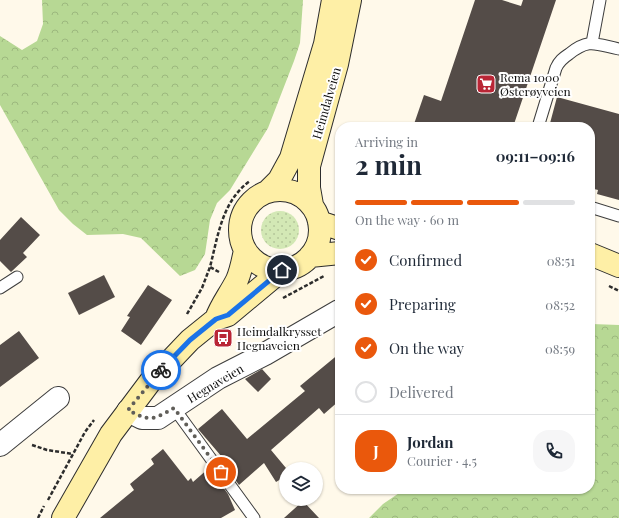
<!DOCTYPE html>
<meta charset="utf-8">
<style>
body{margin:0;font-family:"Playfair Display",serif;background:#f6f6f7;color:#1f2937;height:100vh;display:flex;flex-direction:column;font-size:15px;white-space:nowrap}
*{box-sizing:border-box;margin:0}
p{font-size:13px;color:#747a83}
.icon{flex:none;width:22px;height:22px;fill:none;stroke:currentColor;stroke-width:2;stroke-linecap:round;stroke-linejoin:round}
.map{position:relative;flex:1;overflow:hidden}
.drawer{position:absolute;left:335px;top:122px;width:260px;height:372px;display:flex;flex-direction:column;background:#fff;border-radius:16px;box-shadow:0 1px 3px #0004}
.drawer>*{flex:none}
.controls{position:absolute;left:279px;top:462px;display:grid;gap:8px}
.controls a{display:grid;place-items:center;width:44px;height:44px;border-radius:50%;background:#fff;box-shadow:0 1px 3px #0004;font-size:20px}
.pin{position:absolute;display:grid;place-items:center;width:34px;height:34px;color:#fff;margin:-17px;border:2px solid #fff;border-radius:50%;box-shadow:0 1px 4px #0007}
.courier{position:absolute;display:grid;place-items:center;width:40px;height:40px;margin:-20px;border:3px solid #1a73e8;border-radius:50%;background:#fff;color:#222;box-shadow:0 1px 5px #0007}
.summary em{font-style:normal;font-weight:700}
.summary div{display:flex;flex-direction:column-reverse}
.summary{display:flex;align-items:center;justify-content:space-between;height:68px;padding:0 20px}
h1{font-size:26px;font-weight:700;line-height:30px}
.bar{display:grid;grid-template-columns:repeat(4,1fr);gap:6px 4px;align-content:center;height:48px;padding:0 20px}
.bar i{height:5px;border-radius:3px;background:#e0e1e3}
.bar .on{background:#ea580c}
.bar p{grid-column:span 4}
.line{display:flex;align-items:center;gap:10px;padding:0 20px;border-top:1px solid #e0e1e3}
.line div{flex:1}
.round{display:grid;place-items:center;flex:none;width:42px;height:42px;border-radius:16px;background:#f6f6f7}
ol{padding:0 20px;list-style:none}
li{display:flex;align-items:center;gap:12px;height:44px}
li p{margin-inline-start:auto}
li .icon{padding:4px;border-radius:50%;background:#ea580c;color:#fff;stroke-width:4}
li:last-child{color:#747a83}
li i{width:22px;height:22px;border:2px solid #e0e1e3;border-radius:50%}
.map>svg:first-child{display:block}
.grass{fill:url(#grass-dots)}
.forest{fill:url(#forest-crowns)}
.building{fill:#544c48}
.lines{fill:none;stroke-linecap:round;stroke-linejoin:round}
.service-casing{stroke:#3e3e3e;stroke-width:13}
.minor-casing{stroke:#3e3e3e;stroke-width:24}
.secondary-casing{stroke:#2d2d2d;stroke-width:24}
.path{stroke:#2d2d2d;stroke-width:2.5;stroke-dasharray:4 2;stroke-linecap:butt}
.service{stroke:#fff;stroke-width:11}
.minor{stroke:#fff;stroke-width:22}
.secondary{stroke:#feefa6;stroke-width:22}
.done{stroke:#605e59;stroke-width:4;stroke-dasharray:0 7.2}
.route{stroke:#1a73e8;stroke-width:5}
.labels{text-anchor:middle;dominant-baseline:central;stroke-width:4;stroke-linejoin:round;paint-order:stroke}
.poi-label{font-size:12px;fill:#0b0b0b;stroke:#fff;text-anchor:start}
.street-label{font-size:12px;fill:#0b0b0b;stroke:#fff}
</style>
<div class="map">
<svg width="619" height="518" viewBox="0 0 619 518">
<defs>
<pattern id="grass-dots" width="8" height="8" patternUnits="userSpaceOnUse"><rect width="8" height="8" fill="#d3e8b5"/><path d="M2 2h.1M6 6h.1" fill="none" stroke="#b4c69a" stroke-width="1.8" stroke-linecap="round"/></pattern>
<pattern id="forest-crowns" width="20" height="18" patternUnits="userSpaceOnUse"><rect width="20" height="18" fill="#b7d894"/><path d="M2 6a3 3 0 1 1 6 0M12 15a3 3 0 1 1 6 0" fill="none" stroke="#9cb87e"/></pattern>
</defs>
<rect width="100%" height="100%" fill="#fff9ea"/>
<path class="grass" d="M261 230a19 19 0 1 1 38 0a19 19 0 1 1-38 0Z"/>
<path class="forest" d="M 42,0 L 303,0 L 300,43 L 294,61 L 268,128 L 230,190 L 217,203 L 210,220 L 205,254 L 195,270 L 180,276 L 141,238 L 123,234 L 87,235 L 73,224 L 59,210 L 0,105 L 0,36 L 22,50 L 37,41 L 43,24 Z
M 592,324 L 619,325 L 619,518 L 369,518 L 383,504 L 405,489 L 590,489 L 590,325 Z"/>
<path class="building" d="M 475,0 L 502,0 L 521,6 L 523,0 L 556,0 L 513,127 L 413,127 L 424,95 L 441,101 Z
M 557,97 L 619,114 L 619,200 L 597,194 L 598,190 L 590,188 L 590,127 L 549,127 Z
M 21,217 L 40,235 L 23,253 L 27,257 L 11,272 L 0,261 L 0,240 Z
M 104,275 L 115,297 L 79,315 L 68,293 Z
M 148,285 L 172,300 L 141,345 L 121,331 L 130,317 L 127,316 Z
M 19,331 L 39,358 L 0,387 L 0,345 Z
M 340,353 L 340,400 L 324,414 L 319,408 L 271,450 L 286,468 L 286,476 L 276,482 L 264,463 L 239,485 L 220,459 L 222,457 L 198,429 L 222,409 L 247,439 L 305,391 L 300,386 Z
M 262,369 L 271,379 L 258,392 L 245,379 Z
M 163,449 L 188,481 L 191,478 L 193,482 L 209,468 L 228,494 L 235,510 L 221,518 L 100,518 L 134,490 L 130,484 L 154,464 L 151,459 Z
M 303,501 L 319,518 L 284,518 Z"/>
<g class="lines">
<g class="service-casing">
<path id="service" d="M 592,43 L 600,0
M 538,127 L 556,68 C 559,61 563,58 569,54 C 589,38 595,44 619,49
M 590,207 L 619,216
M 0,288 L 17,277
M 174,408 L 254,518"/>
</g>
<g class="minor-casing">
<path id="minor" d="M 128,411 L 142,418 L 158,418 L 218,378 L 265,354 L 339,311
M 0,445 L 58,398"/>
</g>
<g class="secondary-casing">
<path id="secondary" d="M240 230a40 40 0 1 1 80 0a40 40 0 1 1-80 0Z
M 267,192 L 279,180 L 291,158 L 325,44 L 333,0
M 312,205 L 309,188 L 309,166 L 337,64 L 350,0
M 319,222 L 340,229
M 590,254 L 619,266
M 310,256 L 340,253
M 216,319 C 221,305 230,294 237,280 C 241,271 243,260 245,250
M 63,518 L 111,434 L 150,382 L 190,340 L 216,319 L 228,315 L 282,270"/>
</g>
<path class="path" d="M 219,272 L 210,267 C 218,236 222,201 250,181
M 609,286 L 619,291
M 283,298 L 324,276
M 187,314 L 202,288 L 210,267
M 32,445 L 47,450 L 73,454
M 48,500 L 85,432 L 94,420
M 38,518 L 44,506"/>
<use href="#service" class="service"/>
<use href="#minor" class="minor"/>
<use href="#secondary" class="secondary"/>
</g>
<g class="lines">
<path class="done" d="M 161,370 L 128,410 C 150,422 153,420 174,408 L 221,472"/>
<path class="route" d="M 161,370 L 190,340 L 216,319 L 228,315 L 282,270"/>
</g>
<defs>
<g id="supermarket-square" transform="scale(1)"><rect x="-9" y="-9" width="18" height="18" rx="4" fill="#b92636" stroke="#fff"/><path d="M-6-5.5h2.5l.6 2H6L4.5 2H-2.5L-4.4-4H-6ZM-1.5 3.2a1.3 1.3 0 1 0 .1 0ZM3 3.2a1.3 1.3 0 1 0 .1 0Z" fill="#fff"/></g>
<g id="bus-square" transform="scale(1)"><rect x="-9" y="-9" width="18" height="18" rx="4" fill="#b92636" stroke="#fff"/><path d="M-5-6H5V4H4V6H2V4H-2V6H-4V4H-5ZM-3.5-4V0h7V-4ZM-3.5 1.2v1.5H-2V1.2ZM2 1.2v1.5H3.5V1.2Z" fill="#fff"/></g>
</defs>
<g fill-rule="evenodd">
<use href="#supermarket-square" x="486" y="84"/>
<use href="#bus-square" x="223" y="338"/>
</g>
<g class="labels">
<g class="poi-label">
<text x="500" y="77">Rema 1000<tspan x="500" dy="14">Østerøyveien</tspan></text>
<text x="237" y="331">Heimdalkrysset<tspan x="237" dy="14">Hegnaveien</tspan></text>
</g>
<g class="street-label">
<text transform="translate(326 103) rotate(-74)">Heimdalveien</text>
<text transform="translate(215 383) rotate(-31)">Hegnaveien</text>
</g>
</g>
</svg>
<div class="controls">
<a><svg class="icon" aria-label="layers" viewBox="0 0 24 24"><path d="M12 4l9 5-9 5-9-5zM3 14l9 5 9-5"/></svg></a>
</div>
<div class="pin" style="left:221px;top:472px;background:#ea580c"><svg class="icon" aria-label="bag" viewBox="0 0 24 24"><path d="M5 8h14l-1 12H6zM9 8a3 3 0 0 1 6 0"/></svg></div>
<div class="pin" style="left:282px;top:270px;background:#1f2937"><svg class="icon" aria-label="home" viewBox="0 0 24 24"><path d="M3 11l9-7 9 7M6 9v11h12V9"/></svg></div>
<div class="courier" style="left:161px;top:370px"><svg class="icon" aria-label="bike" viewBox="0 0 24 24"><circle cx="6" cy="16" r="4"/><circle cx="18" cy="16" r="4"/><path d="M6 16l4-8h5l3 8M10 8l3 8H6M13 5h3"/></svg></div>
<section class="drawer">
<div class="summary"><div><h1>2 min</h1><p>Arriving in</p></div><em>09:11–09:16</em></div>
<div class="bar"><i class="on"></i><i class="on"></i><i class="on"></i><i></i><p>On the way · 60 m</p></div>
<ol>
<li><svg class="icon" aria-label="check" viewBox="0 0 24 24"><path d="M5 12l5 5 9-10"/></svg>Confirmed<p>08:51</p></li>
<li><svg class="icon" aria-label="check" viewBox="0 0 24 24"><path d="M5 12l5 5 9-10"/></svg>Preparing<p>08:52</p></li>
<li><svg class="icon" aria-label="check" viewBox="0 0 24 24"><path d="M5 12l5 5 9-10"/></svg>On the way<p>08:59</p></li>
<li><i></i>Delivered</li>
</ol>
<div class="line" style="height:72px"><b class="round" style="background:#ea580c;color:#fff">J</b><div><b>Jordan</b><p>Courier · 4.5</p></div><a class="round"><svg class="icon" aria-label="phone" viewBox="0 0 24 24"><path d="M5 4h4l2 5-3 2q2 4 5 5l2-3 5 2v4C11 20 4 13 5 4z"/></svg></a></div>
</section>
</div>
